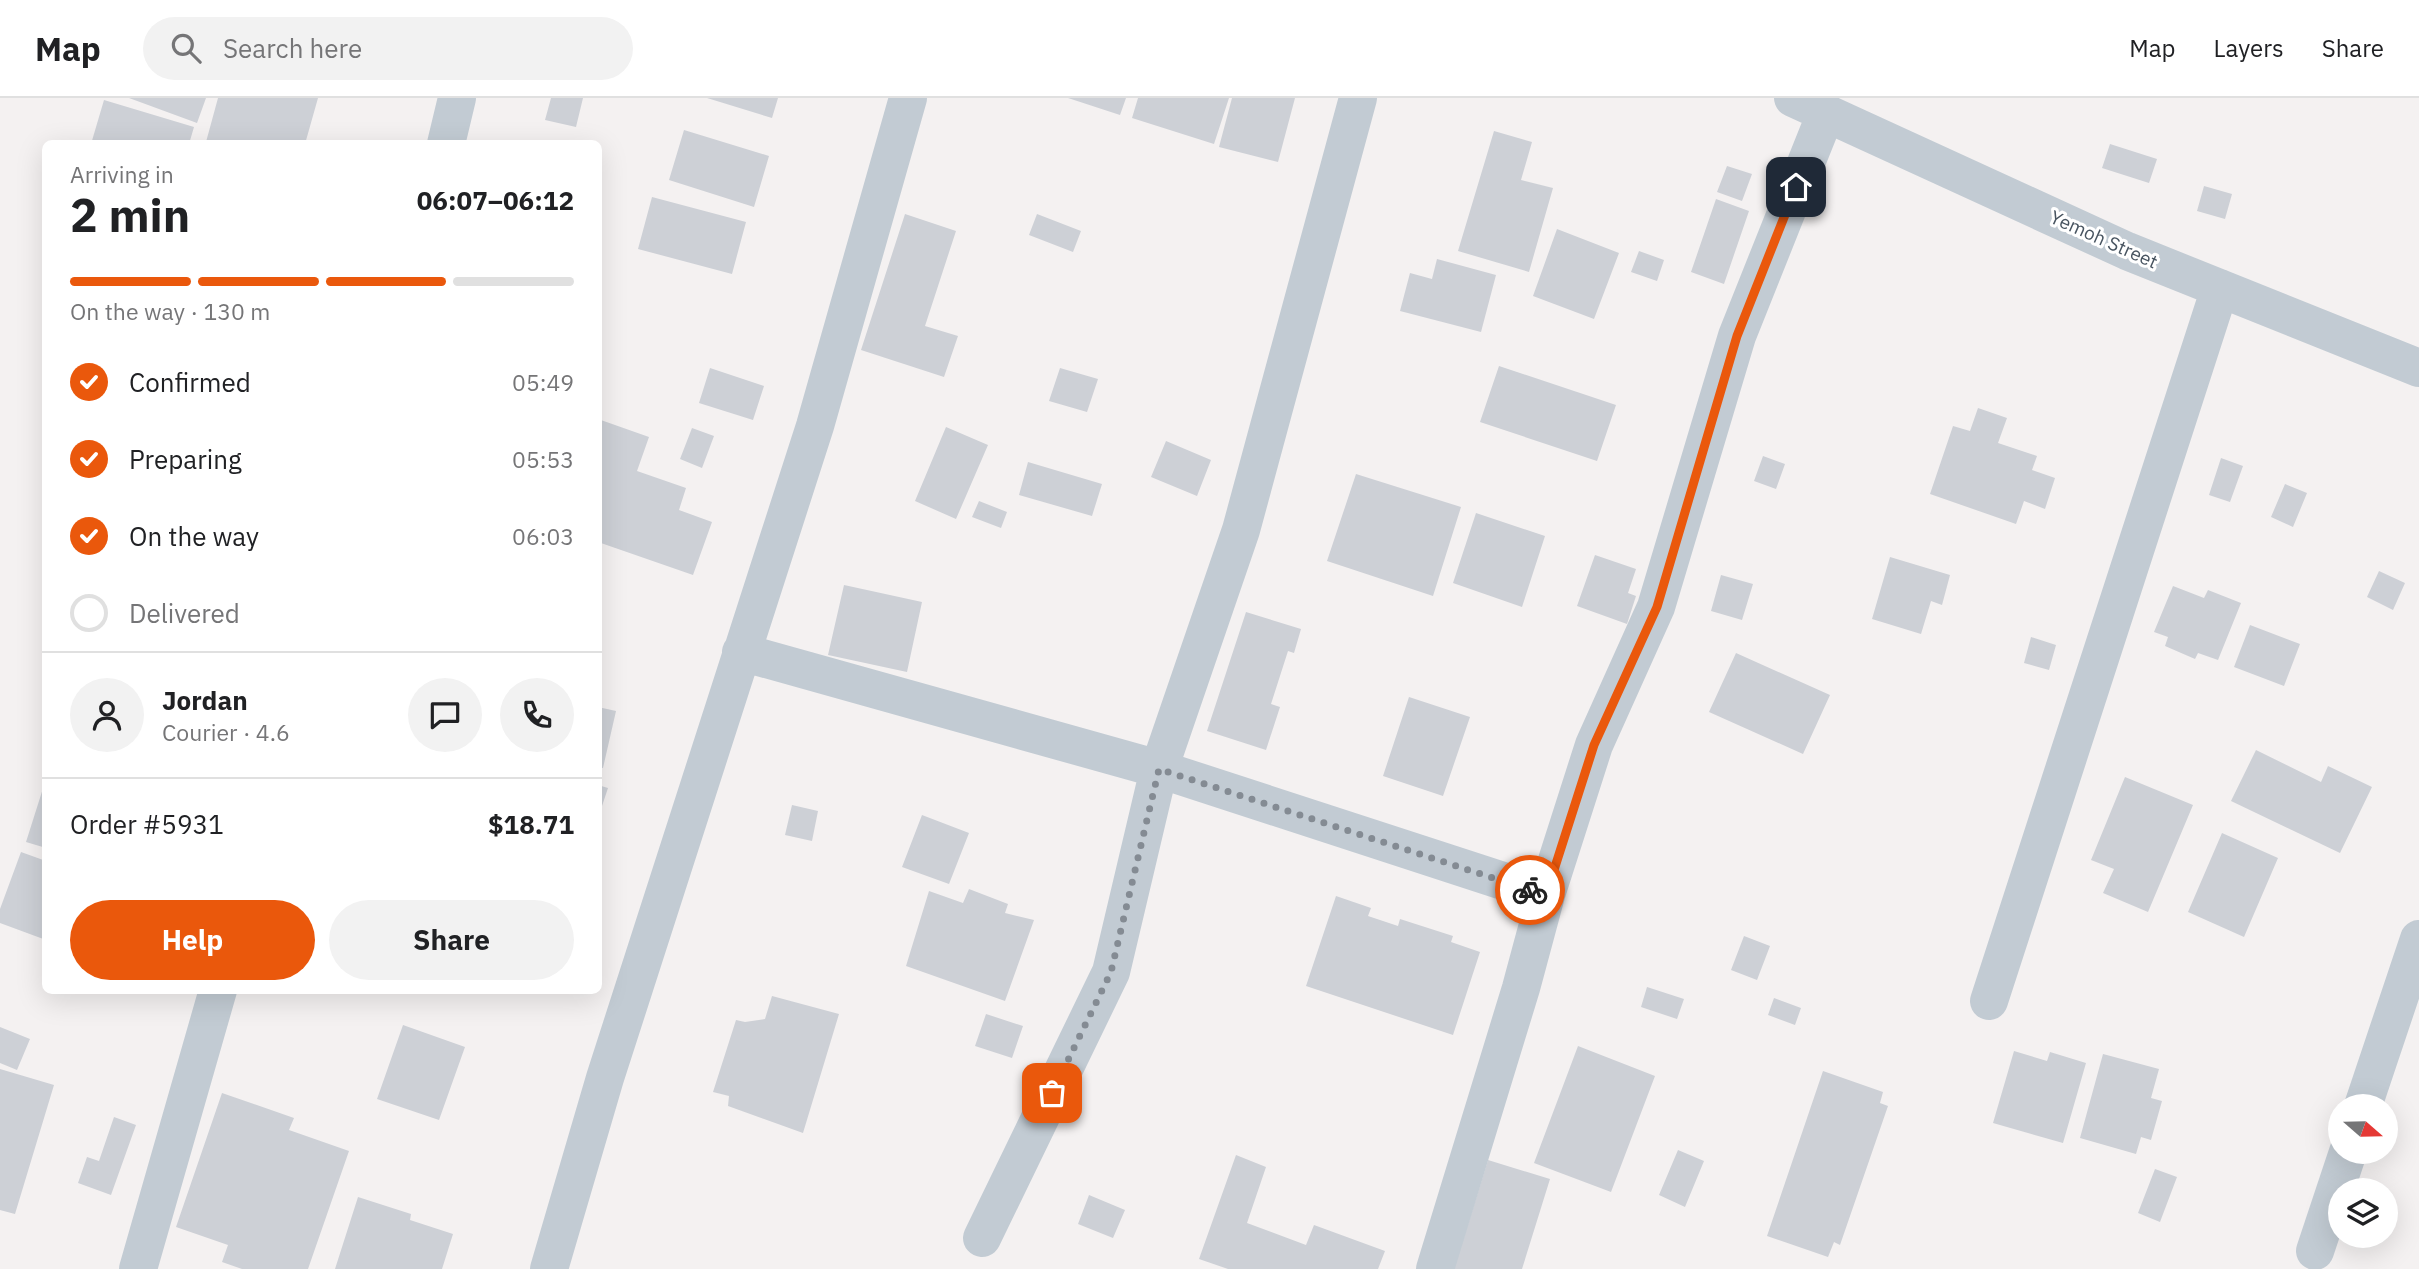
<!DOCTYPE html>
<meta charset="utf-8">
<style>
body{margin:0;font-family:"IBM Plex Sans",sans-serif;background:#f2f2f2;color:#202124;height:100vh;display:flex;flex-direction:column;font-size:26px;white-space:nowrap}
*{box-sizing:border-box;margin:0}
p{font-size:23px;color:#757577}
.icon{flex:none;width:38px;height:38px;fill:none;stroke:currentColor;stroke-width:2;stroke-linecap:round;stroke-linejoin:round}
.map{position:relative;flex:1;overflow:hidden}
.panel{position:absolute;left:42px;top:42px;width:560px;height:854px;display:flex;flex-direction:column;background:#fff;border-radius:10px;box-shadow:0 7px 28px #0002}
.panel>*{flex:none}
.needle{width:46px;rotate:110deg}
.tools{position:absolute;left:2328px;top:996px;display:grid;gap:14px}
.tools a{display:grid;place-items:center;width:70px;height:70px;border-radius:50%;background:#fff;box-shadow:0 7px 28px #0002;font-size:35px}
.pin{position:absolute;display:grid;place-items:center;width:60px;height:60px;color:#fff;margin:-30px;border-radius:14px;box-shadow:0 4px 10px #0006}
.courier{position:absolute;display:grid;place-items:center;width:70px;height:70px;margin:-35px;border:5px solid #ea580c;border-radius:50%;background:#fff;color:#222;box-shadow:0 2px 9px #0007}
.overview em{font-style:normal;font-weight:800}
.overview div{display:flex;flex-direction:column-reverse}
.overview{display:flex;align-items:center;justify-content:space-between;height:119px;padding:0 28px}
h1{font-size:46px;font-weight:800;line-height:52px}
.bar{display:grid;grid-template-columns:repeat(4,1fr);gap:10px 7px;align-content:center;height:84px;padding:0 28px}
.bar i{height:9px;border-radius:5px;background:#e0e0e0}
.bar .current{background:#ea580c}
.bar p{grid-column:span 4}
.line{display:flex;align-items:center;gap:18px;padding:0 28px;border-top:2px solid #e0e0e0}
.line div{flex:1}
.round{display:grid;place-items:center;flex:none;width:74px;height:74px;border-radius:37px;background:#f2f2f2}
ol{padding:0 28px;list-style:none}
li{display:flex;align-items:center;gap:21px;height:77px}
li p{margin-inline-start:auto}
li .icon{padding:7px;border-radius:50%;background:#ea580c;color:#fff;stroke-width:4}
li:last-child{color:#757577}
li i{width:38px;height:38px;border:4px solid #e0e0e0;border-radius:50%}
.button{display:flex;gap:14px;margin-top:auto;padding:14px 28px}
.button a{flex:1;height:80px;border-radius:42px;background:#ea580c;color:#fff;font-size:28px;font-weight:800;line-height:80px;text-align:center}
.button a+a{background:#f2f2f2;color:#202124}
header{display:flex;align-items:center;gap:42px;box-sizing:border-box;height:98px;padding:0 35px;background:#fff;border-bottom:2px solid #e0e0e0}
header strong{font-size:33px}
nav{display:flex;gap:38px;margin-inline-start:auto;font-size:24px}
.search{width:490px;height:63px;background:#f2f2f2;display:flex;align-items:center;gap:18px;box-sizing:border-box;padding:0 24px;border-radius:38px;color:#757577;font-size:26px}
.map>svg:first-child{display:block}
.building{fill:#cdd0d6}
.lines{fill:none;stroke-linecap:round;stroke-linejoin:round}
.minor{stroke:#c2cbd3;stroke-width:38}
.done{stroke:#848b93;stroke-width:7;stroke-dasharray:0 12.6}
.route{stroke:#ea580c;stroke-width:9}
.labels{text-anchor:middle;dominant-baseline:central;stroke-width:6;stroke-linejoin:round;paint-order:stroke}
.street-label{font-size:19px;fill:#485460;stroke:#fff}
</style>
<header>
<strong>Map</strong>
<div class="search"><svg class="icon" aria-label="search" viewBox="0 0 24 24"><circle cx="10" cy="10" r="6"/><path d="M15 15l6 6"/></svg>Search here</div>
<nav><a>Map</a><a>Layers</a><a>Share</a></nav>
</header>
<div class="map">
<svg width="2419" height="1171" viewBox="0 0 2419 1171">
<rect width="100%" height="100%" fill="#f4f1f1"/>
<path class="building" d="M 129,0 L 206,0 L 197,25 Z
M 218,0 L 318,0 L 305,46 L 212,46 L 206,44 Z
M 551,0 L 583,0 L 576,29 L 545,22 Z
M 707,0 L 778,0 L 772,20 Z
M 1068,0 L 1126,0 L 1120,17 Z
M 1138,0 L 1229,0 L 1214,46 L 1132,20 Z
M 1232,0 L 1295,0 L 1278,64 L 1219,49 Z
M 104,2 L 194,29 L 189,46 L 91,46 Z
M 684,32 L 769,58 L 754,109 L 669,82 Z
M 1494,33 L 1532,44 L 1521,82 L 1553,90 L 1529,174 L 1458,153 Z
M 2110,46 L 2157,61 L 2149,85 L 2102,70 Z
M 1727,68 L 1752,76 L 1742,103 L 1717,94 Z
M 2204,88 L 2232,96 L 2225,121 L 2197,113 Z
M 652,99 L 746,124 L 732,176 L 638,151 Z
M 1716,101 L 1749,113 L 1724,186 L 1691,174 Z
M 905,116 L 956,133 L 925,228 L 958,238 L 944,279 L 861,252 Z
M 1037,116 L 1081,133 L 1073,154 L 1029,137 Z
M 1557,131 L 1619,155 L 1594,221 L 1533,198 Z
M 1639,153 L 1664,162 L 1657,183 L 1631,174 Z
M 1437,161 L 1496,177 L 1481,234 L 1400,213 L 1410,175 L 1432,181 Z
M 1499,268 L 1616,307 L 1597,363 L 1480,324 Z
M 710,270 L 764,288 L 753,322 L 699,305 Z
M 1060,270 L 1098,281 L 1087,314 L 1049,303 Z
M 1978,310 L 2007,320 L 1998,345 L 2037,358 L 2032,372 L 2055,380 L 2045,411 L 2024,403 L 2016,426 L 1930,396 L 1953,328 L 1970,333 Z
M 598,321 L 649,339 L 637,373 L 686,390 L 679,412 L 712,424 L 693,477 L 598,444 Z
M 946,329 L 988,347 L 956,421 L 915,403 Z
M 692,330 L 714,338 L 702,370 L 680,361 Z
M 1166,343 L 1211,362 L 1197,398 L 1151,379 Z
M 1763,358 L 1785,366 L 1776,391 L 1754,383 Z
M 2221,360 L 2243,368 L 2230,404 L 2209,397 Z
M 1028,364 L 1102,386 L 1092,418 L 1019,397 Z
M 1356,376 L 1461,409 L 1433,498 L 1327,463 Z
M 2285,386 L 2307,395 L 2293,429 L 2271,419 Z
M 979,403 L 1007,414 L 1001,430 L 972,419 Z
M 1476,415 L 1545,438 L 1522,509 L 1453,485 Z
M 1595,457 L 1636,471 L 1628,495 L 1636,498 L 1627,526 L 1577,508 Z
M 1890,459 L 1950,477 L 1942,507 L 1931,503 L 1921,536 L 1872,521 Z
M 2379,473 L 2405,485 L 2393,512 L 2367,499 Z
M 1721,477 L 1753,486 L 1742,522 L 1711,513 Z
M 844,487 L 922,504 L 907,574 L 828,557 Z
M 2173,488 L 2204,500 L 2208,492 L 2241,505 L 2218,562 L 2198,555 L 2195,561 L 2165,548 L 2168,539 L 2154,534 Z
M 1246,514 L 1301,531 L 1294,555 L 1288,553 L 1271,606 L 1280,609 L 1266,652 L 1207,633 Z
M 2250,527 L 2300,546 L 2284,588 L 2234,569 Z
M 2031,539 L 2056,547 L 2049,572 L 2024,565 Z
M 1736,555 L 1830,597 L 1803,656 L 1709,614 Z
M 1409,599 L 1470,619 L 1443,698 L 1383,678 Z
M 598,609 L 616,613 L 603,670 L 598,669 Z
M 2256,652 L 2321,684 L 2328,668 L 2372,689 L 2340,755 L 2231,703 Z
M 2125,679 L 2193,707 L 2148,814 L 2103,795 L 2114,771 L 2091,762 Z
M 45,684 L 46,684 L 46,750 L 26,744 Z
M 598,687 L 608,690 L 599,717 L 598,717 Z
M 792,707 L 818,713 L 812,743 L 785,737 Z
M 922,717 L 969,735 L 949,786 L 902,769 Z
M 2222,735 L 2278,760 L 2244,839 L 2188,814 Z
M 21,754 L 46,763 L 46,842 L 0,825 L 0,811 Z
M 969,791 L 1008,806 L 1005,815 L 1034,822 L 1005,903 L 906,868 L 929,793 L 963,805 Z
M 1336,798 L 1371,810 L 1368,818 L 1398,828 L 1400,821 L 1453,838 L 1451,844 L 1480,854 L 1453,937 L 1306,888 Z
M 1744,838 L 1770,848 L 1757,882 L 1731,872 Z
M 1647,889 L 1684,901 L 1677,921 L 1641,909 Z
M 772,898 L 839,916 L 803,1035 L 728,1008 L 729,998 L 713,994 L 736,922 L 745,924 L 765,921 Z
M 1774,900 L 1801,910 L 1795,927 L 1768,917 Z
M 986,916 L 1023,928 L 1012,960 L 975,948 Z
M 403,927 L 465,949 L 439,1022 L 377,1001 Z
M 0,929 L 30,941 L 17,972 L 0,965 Z
M 1578,948 L 1655,978 L 1611,1094 L 1534,1065 Z
M 2014,953 L 2047,963 L 2050,954 L 2086,965 L 2063,1045 L 1993,1025 Z
M 2103,956 L 2159,971 L 2151,1000 L 2162,1003 L 2151,1042 L 2141,1039 L 2136,1056 L 2080,1040 Z
M 0,971 L 54,987 L 15,1116 L 0,1112 Z
M 1823,973 L 1883,994 L 1880,1005 L 1888,1008 L 1840,1147 L 1834,1144 L 1828,1159 L 1767,1138 Z
M 222,995 L 294,1020 L 289,1032 L 349,1053 L 308,1171 L 242,1171 L 222,1164 L 228,1147 L 176,1129 Z
M 114,1019 L 136,1027 L 111,1097 L 78,1085 L 87,1059 L 99,1063 Z
M 1678,1052 L 1704,1063 L 1685,1109 L 1659,1097 Z
M 1236,1057 L 1266,1069 L 1247,1125 L 1306,1147 L 1314,1127 L 1385,1153 L 1378,1171 L 1228,1171 L 1199,1161 Z
M 1488,1062 L 1550,1081 L 1522,1171 L 1454,1171 Z
M 2155,1071 L 2177,1079 L 2160,1124 L 2138,1115 Z
M 1089,1097 L 1125,1112 L 1113,1140 L 1078,1126 Z
M 358,1099 L 411,1116 L 410,1122 L 453,1136 L 442,1171 L 335,1171 Z"/>
<g class="lines">
<path class="minor" d="M 1793,0 L 2127,153 L 2419,270
M 446,46 L 457,0
M 741,554 L 1159,671 L 1546,797
M 1989,903 L 2220,190
M 2363,1008 L 2419,841
M 982,1140 L 1111,874 L 1159,671 L 1241,432 L 1358,0
M 2315,1153 L 2348,1054
M 138,1171 L 218,892
M 549,1171 L 605,980 L 815,328 L 908,0
M 1435,1171 L 1521,890 L 1546,797 L 1594,647 L 1656,509 L 1737,238 L 1826,15"/>
</g>
<g class="lines">
<path class="done" d="M 1052,995 L 1111,874 L 1159,671 L 1530,792"/>
<path class="route" d="M 1530,792 L 1546,797 L 1594,647 L 1657,509 L 1737,238 L 1796,89"/>
</g>
<g class="labels">
<g class="street-label">
<text transform="translate(2104 141) rotate(24)">Yemoh Street</text>
</g>
</g>
</svg>
<div class="tools">
<a><svg class="needle" viewBox="-14 -14 28 28"><path d="M0-13l5 13h-10z" fill="#e53935"/><path d="M0 13l5-13h-10z" fill="#757577"/></svg></a>
<a><svg class="icon" aria-label="layers" viewBox="0 0 24 24"><path d="M12 4l9 5-9 5-9-5zM3 14l9 5 9-5"/></svg></a>
</div>
<div class="pin" style="left:1052px;top:995px;background:#ea580c"><svg class="icon" aria-label="bag" viewBox="0 0 24 24"><path d="M5 8h14l-1 12H6zM9 8a3 3 0 0 1 6 0"/></svg></div>
<div class="pin" style="left:1796px;top:89px;background:#1f2937"><svg class="icon" aria-label="home" viewBox="0 0 24 24"><path d="M3 11l9-7 9 7M6 9v11h12V9"/></svg></div>
<div class="courier" style="left:1530px;top:792px"><svg class="icon" aria-label="bike" viewBox="0 0 24 24"><circle cx="6" cy="16" r="4"/><circle cx="18" cy="16" r="4"/><path d="M6 16l4-8h5l3 8M10 8l3 8H6M13 5h3"/></svg></div>
<section class="panel">
<div class="overview"><div><h1>2 min</h1><p>Arriving in</p></div><em>06:07–06:12</em></div>
<div class="bar"><i class="current"></i><i class="current"></i><i class="current"></i><i></i><p>On the way · 130 m</p></div>
<ol>
<li><svg class="icon" aria-label="check" viewBox="0 0 24 24"><path d="M5 12l5 5 9-10"/></svg>Confirmed<p>05:49</p></li>
<li><svg class="icon" aria-label="check" viewBox="0 0 24 24"><path d="M5 12l5 5 9-10"/></svg>Preparing<p>05:53</p></li>
<li><svg class="icon" aria-label="check" viewBox="0 0 24 24"><path d="M5 12l5 5 9-10"/></svg>On the way<p>06:03</p></li>
<li><i></i>Delivered</li>
</ol>
<div class="line" style="height:126px"><a class="round"><svg class="icon" aria-label="person" viewBox="0 0 24 24"><circle cx="12" cy="8" r="4"/><path d="M4 21q1-7 8-7t8 7"/></svg></a><div><b>Jordan</b><p>Courier · 4.6</p></div><a class="round"><svg class="icon" aria-label="chat" viewBox="0 0 24 24"><path d="M4 5h16v11H9l-5 4z"/></svg></a><a class="round"><svg class="icon" aria-label="phone" viewBox="0 0 24 24"><path d="M5 4h4l2 5-3 2q2 4 5 5l2-3 5 2v4C11 20 4 13 5 4z"/></svg></a></div>
<div class="line" style="height:91px"><div>Order #5931</div><b>$18.71</b></div>
<div class="button"><a>Help</a><a>Share</a></div>
</section>
</div>
